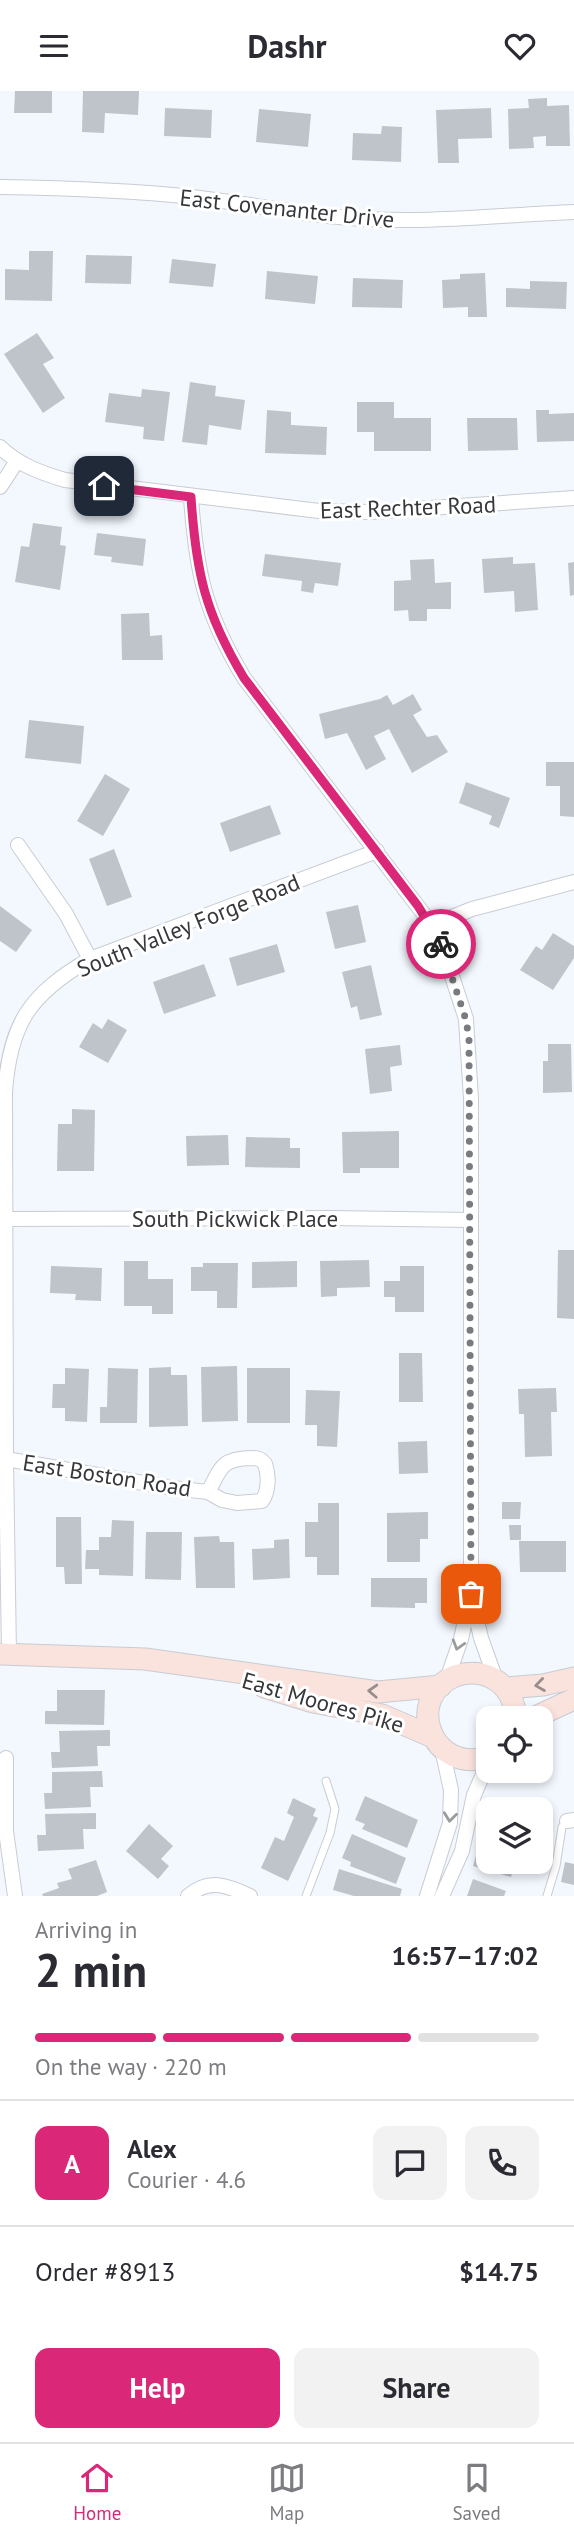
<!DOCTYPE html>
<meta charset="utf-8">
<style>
body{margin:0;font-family:"PT Sans",sans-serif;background:#f2f2f3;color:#2b2b33;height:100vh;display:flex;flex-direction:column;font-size:26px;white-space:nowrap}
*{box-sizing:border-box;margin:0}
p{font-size:23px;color:#7c7c81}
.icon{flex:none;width:38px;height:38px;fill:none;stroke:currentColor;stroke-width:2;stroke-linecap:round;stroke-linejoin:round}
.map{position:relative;height:1805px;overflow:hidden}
.details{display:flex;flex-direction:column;background:#fff;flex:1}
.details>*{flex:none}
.buttons{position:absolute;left:476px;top:1615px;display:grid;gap:14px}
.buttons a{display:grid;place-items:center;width:77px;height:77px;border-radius:14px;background:#fff;box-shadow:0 4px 10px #0003;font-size:35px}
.pin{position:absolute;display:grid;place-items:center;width:60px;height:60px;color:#fff;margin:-30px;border-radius:14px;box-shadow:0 4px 10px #0006}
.courier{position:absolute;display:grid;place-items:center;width:70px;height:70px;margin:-35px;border:5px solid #db2777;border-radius:50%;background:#fff;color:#222;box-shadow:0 2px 9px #0007}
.summary em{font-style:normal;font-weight:600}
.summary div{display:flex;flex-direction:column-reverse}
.summary{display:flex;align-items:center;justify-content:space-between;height:119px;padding:0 35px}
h1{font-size:46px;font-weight:600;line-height:52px}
.bar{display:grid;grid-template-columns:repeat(4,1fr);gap:10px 7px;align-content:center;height:84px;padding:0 35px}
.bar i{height:9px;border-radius:5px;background:#e1e1e2}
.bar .selected{background:#db2777}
.bar p{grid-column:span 4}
.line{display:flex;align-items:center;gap:18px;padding:0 35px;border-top:2px solid #e1e1e2}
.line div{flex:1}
.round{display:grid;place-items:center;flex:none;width:74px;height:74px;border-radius:14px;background:#f2f2f3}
.action{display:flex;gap:14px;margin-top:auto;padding:14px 35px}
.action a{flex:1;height:80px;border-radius:14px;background:#db2777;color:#fff;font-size:28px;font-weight:600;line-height:80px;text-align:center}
.action a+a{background:#f2f2f3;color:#2b2b33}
header{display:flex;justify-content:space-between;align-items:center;height:91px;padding:0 35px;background:#fff;font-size:32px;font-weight:600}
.tabs{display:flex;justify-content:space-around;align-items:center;height:98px;border-top:2px solid #e1e1e2;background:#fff;font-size:19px;color:#7c7c81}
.tabs a{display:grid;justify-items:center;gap:4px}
.tabs .selected{color:#db2777}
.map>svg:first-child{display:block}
.building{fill:#bfc4ca}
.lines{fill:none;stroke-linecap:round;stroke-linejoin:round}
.lane-casing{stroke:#c8ccd3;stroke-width:9}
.street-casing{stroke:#c8ccd3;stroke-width:16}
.secondary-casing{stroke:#c8ccd3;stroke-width:23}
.lane{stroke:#fff;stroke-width:7}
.street{stroke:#fff;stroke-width:14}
.secondary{stroke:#fae2dd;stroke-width:21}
.oneway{stroke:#9a9b9c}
.oneway2{stroke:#988c8c}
.done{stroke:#787b7f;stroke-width:7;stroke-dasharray:0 12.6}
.route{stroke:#db2777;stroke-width:9}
.labels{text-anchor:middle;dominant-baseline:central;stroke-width:6;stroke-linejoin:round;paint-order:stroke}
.street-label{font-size:23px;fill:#35373a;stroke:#fff}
</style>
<header><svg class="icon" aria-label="menu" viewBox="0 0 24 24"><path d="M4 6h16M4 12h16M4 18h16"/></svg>Dashr<svg class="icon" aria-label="heart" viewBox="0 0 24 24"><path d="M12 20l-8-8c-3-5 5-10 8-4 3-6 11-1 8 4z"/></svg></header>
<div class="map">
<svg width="574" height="1805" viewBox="0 0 574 1805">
<rect width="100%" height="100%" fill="#f3f8fe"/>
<path class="building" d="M 15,0 L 52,0 L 52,22 L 14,22 Z
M 83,0 L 139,0 L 138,24 L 105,22 L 104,42 L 82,41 Z
M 547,7 L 547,15 L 569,14 L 570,55 L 546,55 L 546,45 L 533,46 L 534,57 L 509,58 L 508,18 L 529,17 L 528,8 Z
M 165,17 L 212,19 L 211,47 L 164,45 Z
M 491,17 L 492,47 L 458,48 L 459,72 L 438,72 L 436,19 Z
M 259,18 L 311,23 L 308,56 L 256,51 Z
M 382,35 L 402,36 L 401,71 L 352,69 L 353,42 L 381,43 Z
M 29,160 L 53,160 L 52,210 L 5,209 L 5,178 L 29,179 Z
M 86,164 L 132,165 L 131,193 L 85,192 Z
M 172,168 L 216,173 L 213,196 L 169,192 Z
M 267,180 L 318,185 L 315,213 L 265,208 Z
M 485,182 L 487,226 L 468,226 L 468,216 L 443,217 L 442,189 L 460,188 L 460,183 Z
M 353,187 L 403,189 L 402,217 L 352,216 Z
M 530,190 L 567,191 L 566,218 L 506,216 L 506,197 L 530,198 Z
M 37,242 L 54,267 L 43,273 L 65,307 L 43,322 L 4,263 Z
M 190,291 L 216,295 L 215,305 L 245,309 L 241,339 L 209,334 L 207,354 L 182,351 Z
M 142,298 L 170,301 L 164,350 L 143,348 L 144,336 L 105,331 L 109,302 L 141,306 Z
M 357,311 L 394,311 L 394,327 L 431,327 L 431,360 L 374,360 L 374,341 L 357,341 Z
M 267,319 L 291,321 L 291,334 L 327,336 L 326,364 L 265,362 Z
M 536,319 L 549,319 L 549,323 L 574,322 L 574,350 L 537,351 Z
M 467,327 L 517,327 L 518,359 L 468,360 Z
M 33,432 L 62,436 L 60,454 L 66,455 L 60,499 L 15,491 L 21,455 L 29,456 Z
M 97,442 L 146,448 L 143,475 L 111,471 L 112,466 L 94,464 Z
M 265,463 L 341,472 L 338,495 L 315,492 L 313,502 L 301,500 L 302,490 L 262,485 Z
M 513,466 L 513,473 L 535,472 L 538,519 L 515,521 L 514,500 L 484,502 L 482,468 Z
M 434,468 L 435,492 L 451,491 L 451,518 L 427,518 L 427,530 L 409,530 L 408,519 L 394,520 L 394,490 L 411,489 L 410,469 Z
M 574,471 L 574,504 L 570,505 L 568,472 Z
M 149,522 L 150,545 L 162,544 L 163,569 L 122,569 L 121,523 Z
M 413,603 L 422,619 L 413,624 L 427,646 L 437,644 L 448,661 L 412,682 L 389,638 L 374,645 L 386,668 L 366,679 L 347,642 L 325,648 L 319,623 L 380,608 L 387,604 L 393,614 Z
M 29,629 L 84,635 L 81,673 L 25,667 Z
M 546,671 L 574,671 L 574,726 L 560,725 L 560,695 L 546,695 Z
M 105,683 L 130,698 L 103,745 L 77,730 Z
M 466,691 L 510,707 L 499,737 L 489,733 L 492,725 L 459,712 Z
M 270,714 L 281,743 L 230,761 L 220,732 Z
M 114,758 L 132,806 L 107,815 L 89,768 Z
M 358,814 L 366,851 L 335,858 L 326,821 Z
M 0,815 L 32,839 L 16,861 L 0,850 Z
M 553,842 L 574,855 L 574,867 L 553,899 L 520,879 L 536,855 L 542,859 Z
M 277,853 L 285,881 L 237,895 L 229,867 Z
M 204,873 L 216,905 L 164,923 L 153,891 Z
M 371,874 L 382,924 L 360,929 L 357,915 L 351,917 L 342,881 Z
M 108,928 L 127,939 L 108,972 L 79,956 L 93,932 L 102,938 Z
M 548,953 L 571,953 L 572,1001 L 543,1002 L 543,970 L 548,970 Z
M 400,954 L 402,974 L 390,976 L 392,1000 L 370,1003 L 365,958 Z
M 72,1018 L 95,1019 L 94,1080 L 57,1080 L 58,1033 L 72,1033 Z
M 399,1040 L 399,1077 L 360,1077 L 360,1082 L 343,1082 L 342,1041 Z
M 228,1044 L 229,1074 L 187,1075 L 186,1045 Z
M 246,1046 L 290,1047 L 290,1057 L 300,1057 L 300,1077 L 245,1076 Z
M 558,1159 L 574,1159 L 574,1228 L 557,1227 Z
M 369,1169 L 370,1196 L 337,1197 L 337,1205 L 321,1206 L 320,1170 Z
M 124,1170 L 148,1170 L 148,1188 L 173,1188 L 173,1223 L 152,1223 L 152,1215 L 124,1215 Z
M 297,1170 L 297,1196 L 252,1197 L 252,1171 Z
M 203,1172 L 238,1172 L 237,1217 L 217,1217 L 217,1200 L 191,1200 L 191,1176 L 203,1176 Z
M 51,1175 L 102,1177 L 101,1210 L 75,1209 L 76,1203 L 50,1202 Z
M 400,1175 L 424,1175 L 424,1221 L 395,1221 L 395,1206 L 384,1206 L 384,1190 L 400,1190 Z
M 399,1262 L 422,1262 L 423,1311 L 399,1311 Z
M 237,1275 L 238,1330 L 202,1331 L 201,1276 Z
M 171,1276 L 171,1284 L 187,1284 L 188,1335 L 149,1336 L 149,1277 Z
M 65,1277 L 89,1278 L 87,1331 L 65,1330 L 65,1317 L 52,1317 L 53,1293 L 65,1293 Z
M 108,1277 L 138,1278 L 137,1332 L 100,1332 L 100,1316 L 107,1316 Z
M 247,1277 L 290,1277 L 290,1332 L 247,1332 Z
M 556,1297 L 557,1321 L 551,1321 L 552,1365 L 525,1366 L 524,1323 L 519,1323 L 518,1298 Z
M 306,1299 L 340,1300 L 337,1356 L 317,1355 L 317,1334 L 305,1334 Z
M 427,1350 L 428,1382 L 399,1383 L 398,1351 Z
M 502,1411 L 521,1411 L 520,1428 L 502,1428 Z
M 318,1412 L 339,1412 L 339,1484 L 317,1484 L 317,1466 L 305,1466 L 305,1431 L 318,1431 Z
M 428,1421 L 428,1448 L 420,1448 L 420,1471 L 387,1471 L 387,1422 Z
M 56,1426 L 81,1426 L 82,1493 L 65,1493 L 64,1476 L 56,1476 Z
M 112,1429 L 134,1430 L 133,1485 L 99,1484 L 99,1478 L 85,1478 L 86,1459 L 99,1459 L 99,1446 L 111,1446 Z
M 509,1434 L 521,1434 L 521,1449 L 510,1449 Z
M 146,1441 L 182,1441 L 181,1489 L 145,1488 Z
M 219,1445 L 220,1451 L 234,1451 L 235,1497 L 196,1497 L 194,1446 Z
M 289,1448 L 290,1487 L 253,1489 L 252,1458 L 274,1457 L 274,1449 Z
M 519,1450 L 566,1450 L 566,1481 L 520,1481 Z
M 371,1487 L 427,1487 L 427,1512 L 415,1512 L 415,1517 L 371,1516 Z
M 57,1599 L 105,1599 L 104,1634 L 45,1633 L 45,1620 L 57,1620 Z
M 110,1639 L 110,1655 L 97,1655 L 98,1675 L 52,1677 L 51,1661 L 60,1661 L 59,1640 Z
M 102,1680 L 103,1696 L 90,1696 L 91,1716 L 45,1718 L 44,1702 L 52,1702 L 52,1681 Z
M 365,1705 L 418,1729 L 407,1757 L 362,1738 L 365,1733 L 355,1729 Z
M 293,1707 L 316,1718 L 313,1725 L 318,1727 L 288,1790 L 261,1777 L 275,1746 L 284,1750 L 294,1726 L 287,1722 Z
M 96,1722 L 96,1738 L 83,1738 L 84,1758 L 38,1760 L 37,1744 L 46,1744 L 45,1723 Z
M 149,1733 L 173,1755 L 161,1768 L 169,1775 L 158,1788 L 126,1760 Z
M 352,1743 L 406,1767 L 396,1793 L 350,1775 L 351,1771 L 342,1767 Z
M 479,1754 L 488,1757 L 488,1771 L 515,1771 L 511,1786 L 473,1775 Z
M 96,1769 L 107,1801 L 97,1805 L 43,1805 L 42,1803 L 59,1797 L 57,1792 L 72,1788 L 68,1778 Z
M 565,1771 L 574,1773 L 574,1794 L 561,1791 Z
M 339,1778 L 402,1798 L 400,1805 L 354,1805 L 333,1799 Z
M 473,1788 L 506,1800 L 504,1805 L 467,1805 Z"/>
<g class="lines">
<g class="lane-casing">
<path id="lane" d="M 306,1805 L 330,1742 L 335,1718 L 326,1690
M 547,1805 L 556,1775 L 562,1736 L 567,1730"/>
</g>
<g class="street-casing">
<path id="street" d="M 0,96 C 64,97 128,99 192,106 C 245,112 297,123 350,127 C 424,133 500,124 574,121
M 0,356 C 19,374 41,382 65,389 L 319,420 L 372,421 L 574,407
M 0,396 L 17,370
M 191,406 C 196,481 205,522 244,587 L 432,834 L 441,852 L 466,928 L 471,1008 L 471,1503
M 18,754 L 66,823 L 90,868
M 432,834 L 472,818 L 574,791
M 0,1128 L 330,1127 L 470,1129
M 6,1368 L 172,1397 L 208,1401 L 222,1409 L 237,1412 L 262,1410 C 269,1400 269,1384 265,1373 C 260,1367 257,1367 250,1367 C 220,1368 221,1378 208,1401
M 9,1563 L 6,1368 L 5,1001 C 10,932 30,903 90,868 L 377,760
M 446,1591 L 461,1548 L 471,1503 L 481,1547 L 496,1589
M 6,1667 L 6,1740 L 15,1805
M 567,1730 L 574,1729
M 188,1805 C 209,1787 227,1794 250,1805
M 427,1805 L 450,1732 L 451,1699 L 442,1658
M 442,1805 L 462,1760 L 474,1704 L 488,1672"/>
</g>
<g class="secondary-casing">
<path id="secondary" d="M 0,1563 L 145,1568 L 378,1601 L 441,1595
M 264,1596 L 313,1611 L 382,1624 L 433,1646
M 506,1597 L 543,1594 L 574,1587
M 531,1628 L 574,1608
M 488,1666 C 432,1684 403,1607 455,1585 C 467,1581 481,1581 492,1587 C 508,1595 515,1611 516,1628"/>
</g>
<use href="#lane" class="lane"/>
<use href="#street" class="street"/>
<use href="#secondary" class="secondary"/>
</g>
<defs><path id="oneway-chevron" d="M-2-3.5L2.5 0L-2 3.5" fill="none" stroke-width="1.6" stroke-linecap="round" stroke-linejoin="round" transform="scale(1.75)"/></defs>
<g class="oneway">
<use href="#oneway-chevron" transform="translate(458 1554) rotate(107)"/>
<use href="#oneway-chevron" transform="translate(450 1726) rotate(97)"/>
</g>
<g class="oneway2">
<use href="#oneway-chevron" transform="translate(540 1594) rotate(172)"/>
<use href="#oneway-chevron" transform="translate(373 1600) rotate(-177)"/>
</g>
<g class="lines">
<path class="done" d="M 441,853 L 466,929 L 469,948 L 471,1503"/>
<path class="route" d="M 104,395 L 191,406 C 196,482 205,522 244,587 L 418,815 L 441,853"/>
</g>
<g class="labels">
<g class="street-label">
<text transform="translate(287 117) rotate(6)">East Covenanter Drive</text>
<text transform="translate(408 416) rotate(-2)">East Rechter Road</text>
<text transform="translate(188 834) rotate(-22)">South Valley Forge Road</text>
<text x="235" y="1127">South Pickwick Place</text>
<text transform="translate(107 1384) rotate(9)">East Boston Road</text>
<text transform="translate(323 1611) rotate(16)">East Moores Pike</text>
</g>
</g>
</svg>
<div class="buttons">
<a><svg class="icon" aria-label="locate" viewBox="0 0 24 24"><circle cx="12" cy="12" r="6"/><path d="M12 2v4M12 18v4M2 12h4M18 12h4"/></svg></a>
<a><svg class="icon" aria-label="layers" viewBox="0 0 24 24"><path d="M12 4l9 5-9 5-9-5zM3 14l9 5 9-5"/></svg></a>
</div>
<div class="pin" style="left:471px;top:1503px;background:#ea580c"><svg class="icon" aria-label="bag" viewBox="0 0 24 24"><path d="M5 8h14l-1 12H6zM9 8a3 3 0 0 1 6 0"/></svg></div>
<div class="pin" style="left:104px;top:395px;background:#1f2937"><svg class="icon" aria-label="home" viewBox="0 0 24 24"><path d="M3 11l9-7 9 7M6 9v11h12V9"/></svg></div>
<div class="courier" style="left:441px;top:853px"><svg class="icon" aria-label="bike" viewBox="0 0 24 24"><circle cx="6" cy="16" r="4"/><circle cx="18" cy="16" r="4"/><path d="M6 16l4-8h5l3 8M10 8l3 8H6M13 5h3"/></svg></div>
</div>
<section class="details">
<div class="summary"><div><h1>2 min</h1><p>Arriving in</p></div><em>16:57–17:02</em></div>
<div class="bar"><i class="selected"></i><i class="selected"></i><i class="selected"></i><i></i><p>On the way · 220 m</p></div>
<div class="line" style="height:126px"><b class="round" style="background:#db2777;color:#fff">A</b><div><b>Alex</b><p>Courier · 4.6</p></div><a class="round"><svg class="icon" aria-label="chat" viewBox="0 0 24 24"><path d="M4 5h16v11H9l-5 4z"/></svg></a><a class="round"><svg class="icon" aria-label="phone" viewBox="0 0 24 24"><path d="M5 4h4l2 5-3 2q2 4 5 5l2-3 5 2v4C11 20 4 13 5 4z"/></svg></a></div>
<div class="line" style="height:91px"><div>Order #8913</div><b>$14.75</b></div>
<div class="action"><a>Help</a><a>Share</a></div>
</section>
<nav class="tabs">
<a class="selected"><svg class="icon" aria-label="home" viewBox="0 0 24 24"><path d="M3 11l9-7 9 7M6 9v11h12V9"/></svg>Home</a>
<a><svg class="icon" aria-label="map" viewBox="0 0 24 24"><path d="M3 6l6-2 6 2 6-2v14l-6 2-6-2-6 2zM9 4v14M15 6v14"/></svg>Map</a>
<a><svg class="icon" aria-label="saved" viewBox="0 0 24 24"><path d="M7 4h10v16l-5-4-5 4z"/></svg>Saved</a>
</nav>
